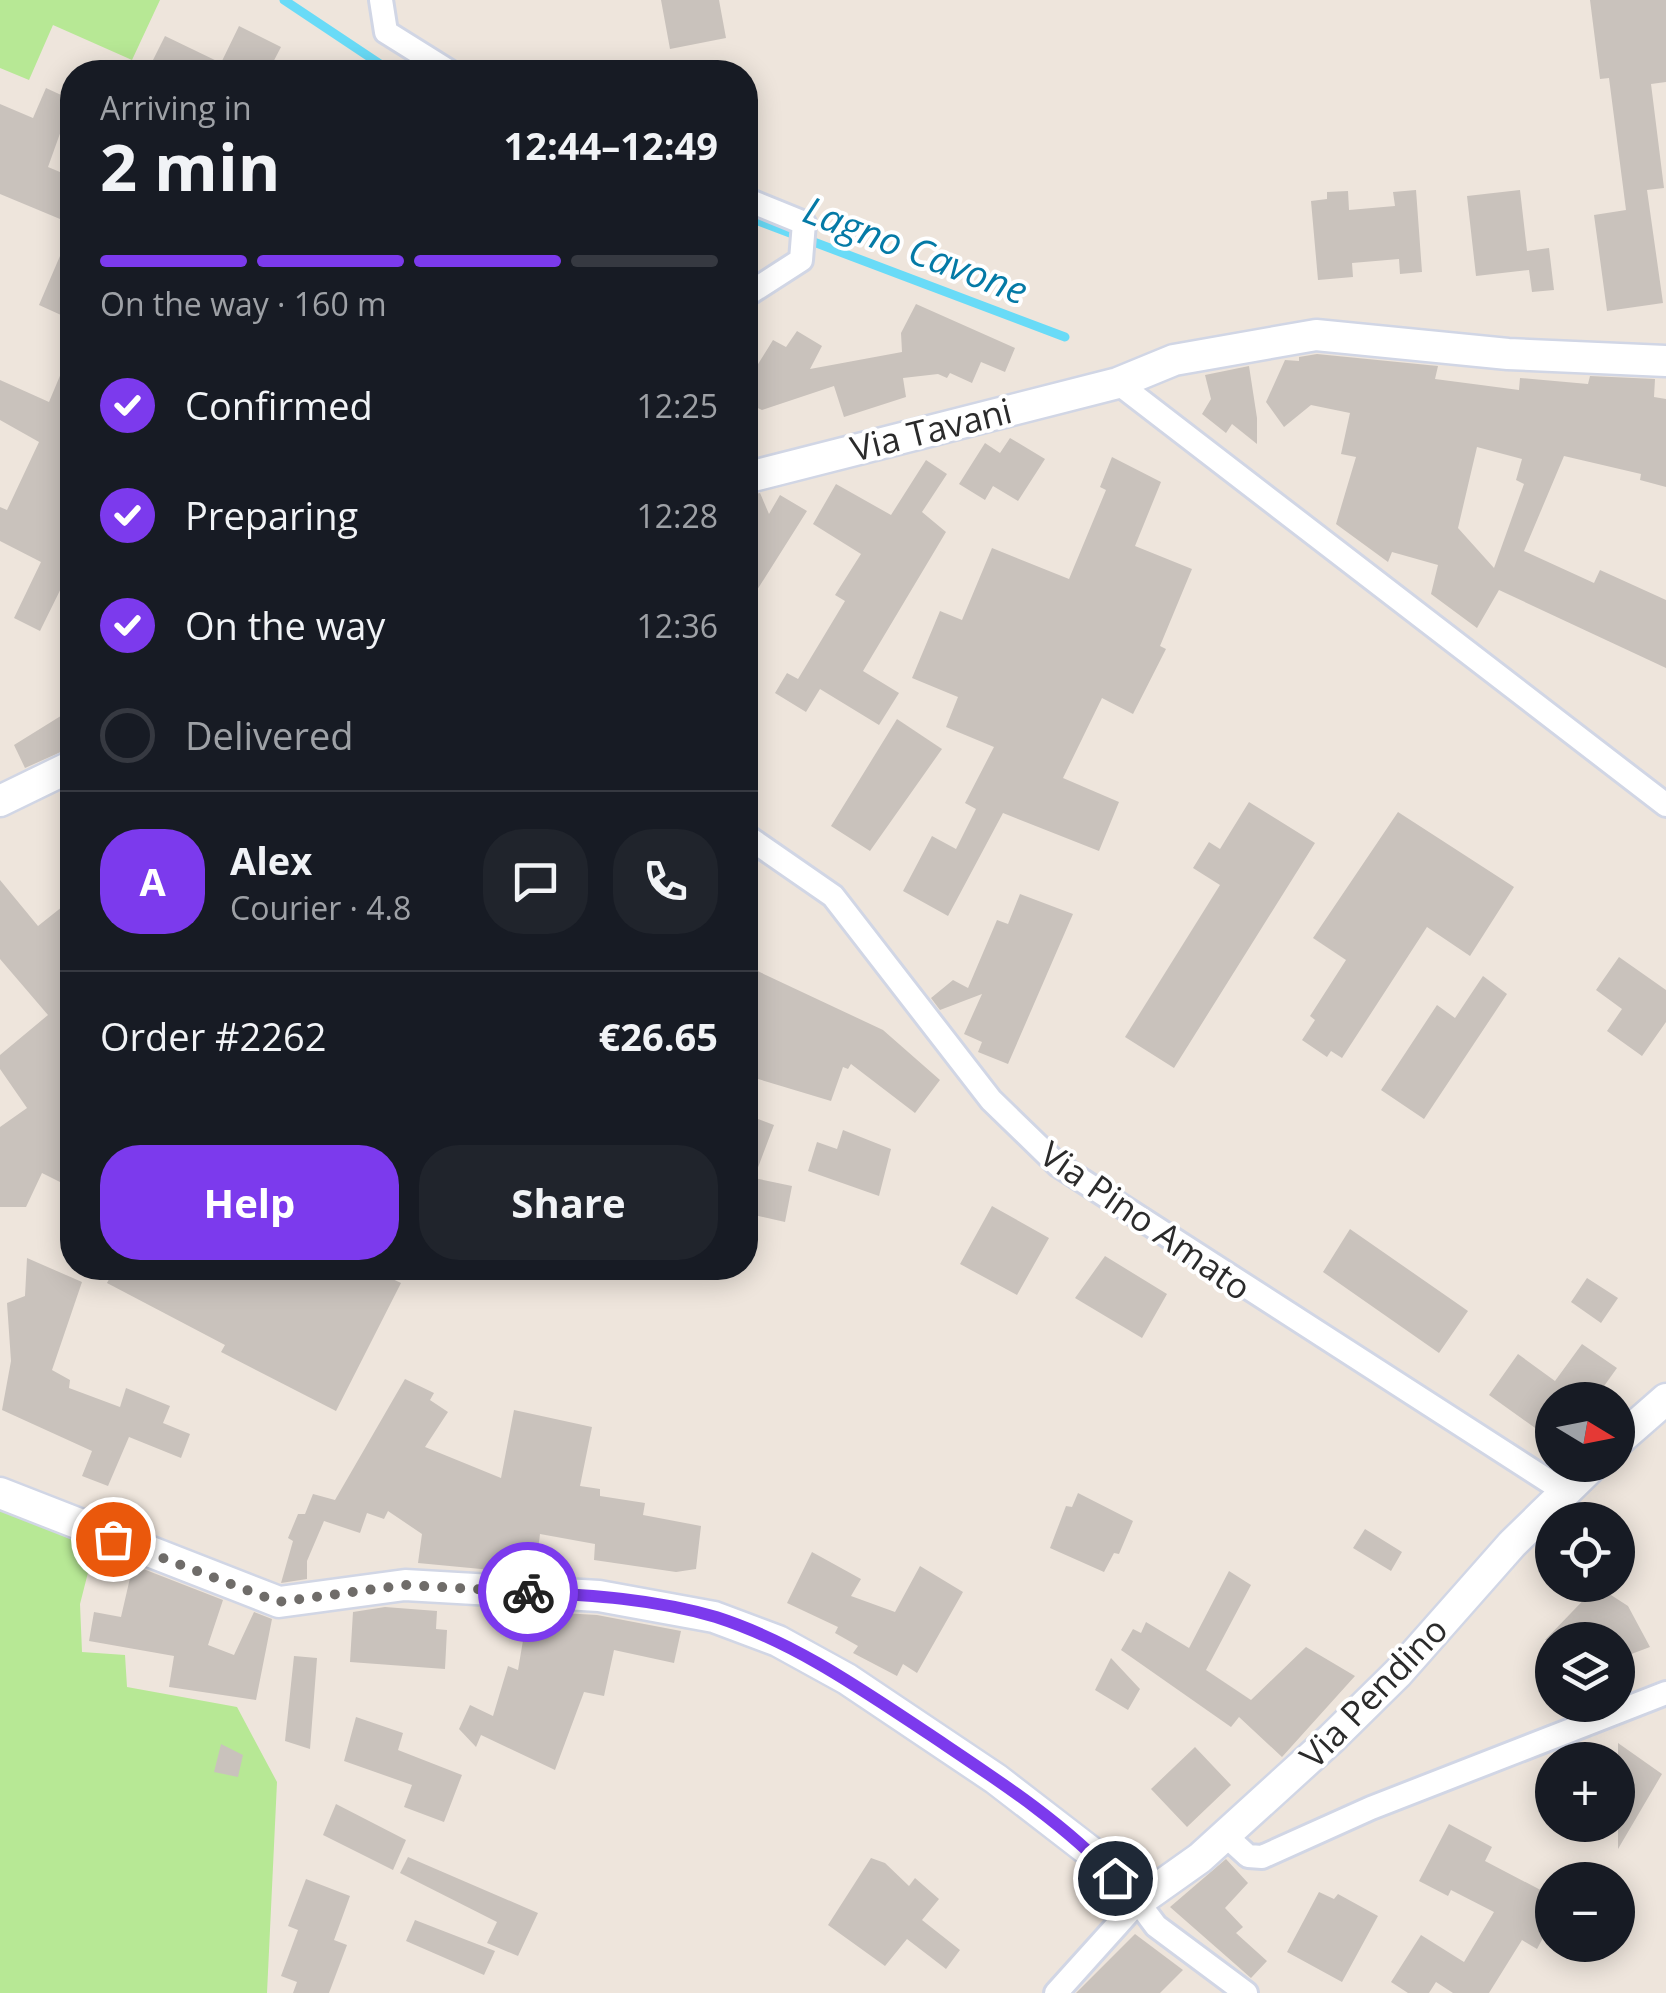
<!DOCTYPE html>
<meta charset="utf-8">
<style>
body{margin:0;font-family:"Open Sans",sans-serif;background:#20242c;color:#f1f3f6;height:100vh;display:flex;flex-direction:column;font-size:38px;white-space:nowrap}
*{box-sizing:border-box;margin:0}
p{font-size:32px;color:#9ea1a6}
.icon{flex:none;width:55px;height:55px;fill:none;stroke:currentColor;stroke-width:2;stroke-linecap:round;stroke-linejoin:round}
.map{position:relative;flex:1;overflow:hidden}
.details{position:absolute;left:60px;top:60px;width:698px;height:1220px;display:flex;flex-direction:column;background:#171b24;border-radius:40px;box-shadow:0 5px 25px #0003}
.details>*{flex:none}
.needle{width:65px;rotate:100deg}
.tools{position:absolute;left:1535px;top:1382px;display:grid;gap:20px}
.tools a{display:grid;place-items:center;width:100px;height:100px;border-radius:50%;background:#171b24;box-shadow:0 5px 25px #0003;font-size:50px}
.pin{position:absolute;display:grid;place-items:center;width:85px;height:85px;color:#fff;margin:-42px;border:5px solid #fff;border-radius:50%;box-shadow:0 2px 10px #0007}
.courier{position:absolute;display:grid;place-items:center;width:100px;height:100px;margin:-50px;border:8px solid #7c3aed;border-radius:50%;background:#fff;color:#222;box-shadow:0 2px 12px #0007}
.summary em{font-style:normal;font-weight:700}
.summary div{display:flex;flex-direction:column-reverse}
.summary{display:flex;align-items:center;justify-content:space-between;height:170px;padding:0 40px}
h1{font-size:65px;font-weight:700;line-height:75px}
.bar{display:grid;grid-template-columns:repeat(4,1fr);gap:15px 10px;align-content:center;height:120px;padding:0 40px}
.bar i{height:12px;border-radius:8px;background:#363941}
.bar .current{background:#7c3aed}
.bar p{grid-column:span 4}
.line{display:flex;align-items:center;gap:25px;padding:0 40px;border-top:2px solid #363941}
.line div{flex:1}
.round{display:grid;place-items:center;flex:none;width:105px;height:105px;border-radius:40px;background:#20242c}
ol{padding:0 40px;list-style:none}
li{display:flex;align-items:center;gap:30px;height:110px}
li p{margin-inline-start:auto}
li .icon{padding:10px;border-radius:50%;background:#7c3aed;color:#fff;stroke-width:4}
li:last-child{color:#9ea1a6}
li i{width:55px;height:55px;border:5px solid #363941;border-radius:50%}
.cta{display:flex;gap:20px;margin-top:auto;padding:20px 40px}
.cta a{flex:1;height:115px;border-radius:40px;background:#7c3aed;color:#fff;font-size:40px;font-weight:700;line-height:115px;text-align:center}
.cta a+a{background:#20242c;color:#f1f3f6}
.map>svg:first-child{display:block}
.green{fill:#b7e895}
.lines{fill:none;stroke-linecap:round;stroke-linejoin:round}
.stream{stroke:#69dbf7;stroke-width:9}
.building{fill:#c9c2bc;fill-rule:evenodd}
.minor-casing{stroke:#d1d6e5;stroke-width:28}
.tertiary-casing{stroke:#d1d6e5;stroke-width:35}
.minor{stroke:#fff;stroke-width:22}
.tertiary{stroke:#fff;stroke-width:30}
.done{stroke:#6f6c69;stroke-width:10;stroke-dasharray:0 18}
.route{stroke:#7c3aed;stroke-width:12}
.labels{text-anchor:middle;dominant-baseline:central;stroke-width:8;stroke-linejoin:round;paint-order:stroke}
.street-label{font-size:35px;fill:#2b2b2b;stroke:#fff}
.water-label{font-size:38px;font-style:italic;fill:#047aa6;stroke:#fff}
</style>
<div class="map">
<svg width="1666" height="1993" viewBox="0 0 1666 1993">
<rect width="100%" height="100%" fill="#eee5dc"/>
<path class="green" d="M 0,0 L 160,0 L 132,60 L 53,25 L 29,80 L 0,68 Z
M 0,1509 L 94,1549 L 80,1604 L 82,1652 L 125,1655 L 127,1687 L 237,1707 L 277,1782 L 267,1993 L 0,1993 Z"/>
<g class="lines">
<path class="stream" d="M 284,0 L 392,72
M 745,216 L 1065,337"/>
</g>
<path class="building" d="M 661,0 L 719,0 L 726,38 L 670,49 Z
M 1590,0 L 1666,0 L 1666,82 L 1651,84 L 1664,188 L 1647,190 L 1663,303 L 1607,311 L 1594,215 L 1626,210 L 1609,78 L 1600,79 Z
M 239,26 L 281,47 L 268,72 L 147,72 L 165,36 L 221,63 Z
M 46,88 L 72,100 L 48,167 L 72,177 L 72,224 L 0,194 L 0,104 L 33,118 Z
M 1416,190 L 1422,272 L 1400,274 L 1399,259 L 1352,263 L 1353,277 L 1318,280 L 1311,201 L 1327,199 L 1327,192 L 1348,191 L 1349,210 L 1395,206 L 1393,192 Z
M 1520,190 L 1527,251 L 1549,248 L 1554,290 L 1532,292 L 1529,270 L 1476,276 L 1467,196 Z
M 72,228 L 72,320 L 39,305 Z
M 916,304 L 1015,348 L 1005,372 L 981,362 L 972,383 L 950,373 L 947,378 L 938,374 L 903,378 L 906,397 L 844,417 L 834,386 L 762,410 L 745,402 L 745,385 L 773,340 L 786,347 L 797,331 L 822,346 L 810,369 L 902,352 L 901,333 Z
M 72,347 L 72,527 L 66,541 L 72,545 L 72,566 L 40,631 L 14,618 L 41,562 L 0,541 L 0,507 L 7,510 L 39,442 L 0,420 L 0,380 L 49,402 Z
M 1317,354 L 1438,366 L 1435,379 L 1519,390 L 1520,378 L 1588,384 L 1590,376 L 1655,379 L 1654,397 L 1666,399 L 1666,487 L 1640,480 L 1641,474 L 1564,456 L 1524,551 L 1594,583 L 1600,570 L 1666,600 L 1666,668 L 1499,590 L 1477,628 L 1431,594 L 1438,565 L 1392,552 L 1388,562 L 1336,524 L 1356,457 L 1341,454 L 1350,413 L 1311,405 L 1284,427 L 1266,402 L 1285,360 L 1299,361 L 1299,357 ZM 1477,447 L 1522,459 L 1516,480 L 1524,484 L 1494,568 L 1458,528 Z
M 1249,366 L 1257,418 L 1257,444 L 1232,424 L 1226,433 L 1202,414 L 1211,399 L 1205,375 Z
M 1010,438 L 1045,459 L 1018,501 L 993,486 L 985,500 L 959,484 L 985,443 L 1000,453 Z
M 1112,457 L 1161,482 L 1135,546 L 1192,569 L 1160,646 L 1166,649 L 1133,714 L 1102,698 L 1063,778 L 1119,802 L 1099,851 L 1003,813 L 948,916 L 903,891 L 932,836 L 956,849 L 976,809 L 965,803 L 994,747 L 946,727 L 958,697 L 912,678 L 940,611 L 962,620 L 992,548 L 1069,579 L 1106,490 L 1100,487 Z
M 926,460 L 947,474 L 922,512 L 946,532 L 863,671 L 899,693 L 879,725 L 820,689 L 806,712 L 775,693 L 787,673 L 798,679 L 845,601 L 835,595 L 861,554 L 813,524 L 836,484 L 891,515 Z
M 760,493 L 769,514 L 780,495 L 807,511 L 745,609 L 745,496 Z
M 72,709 L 72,747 L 25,768 L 14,745 Z
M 897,719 L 942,749 L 870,851 L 831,826 Z
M 1249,802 L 1315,843 L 1174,1068 L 1125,1037 L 1220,885 L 1193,868 L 1209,842 L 1220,849 Z
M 1398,812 L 1514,887 L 1470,956 L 1427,927 L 1342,1058 L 1331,1051 L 1327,1057 L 1302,1040 L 1315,1020 L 1310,1016 L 1346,960 L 1313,938 Z
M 0,880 L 38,926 L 72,899 L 72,1188 L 42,1173 L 26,1207 L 0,1207 L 0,1127 L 27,1108 L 0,1069 L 0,1055 L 48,1015 L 0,959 Z
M 1020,894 L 1073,914 L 1008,1064 L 978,1052 L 982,1042 L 964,1034 L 982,994 L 940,1010 L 931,998 L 953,980 L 968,988 L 997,920 L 1008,924 Z
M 1619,957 L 1666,990 L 1666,1022 L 1642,1056 L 1607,1031 L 1622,1009 L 1596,990 Z
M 751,968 L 883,1030 L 940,1080 L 915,1113 L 851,1064 L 848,1069 L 843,1067 L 831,1101 L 745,1075 L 745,982 Z
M 1483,976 L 1507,994 L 1424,1119 L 1381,1090 L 1437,1005 L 1455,1018 Z
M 745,1114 L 774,1125 L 754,1178 L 792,1186 L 785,1222 L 745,1213 Z
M 843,1130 L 891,1149 L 879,1196 L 808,1171 L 817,1142 L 837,1149 Z
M 992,1206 L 1049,1238 L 1017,1295 L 960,1264 Z
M 1350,1229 L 1468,1311 L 1439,1353 L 1323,1272 Z
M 1105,1256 L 1167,1294 L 1142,1338 L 1075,1298 Z
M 27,1258 L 82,1282 L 52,1370 L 70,1380 L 69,1388 L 120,1407 L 126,1388 L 170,1406 L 163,1423 L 190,1434 L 181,1458 L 129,1437 L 108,1486 L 82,1476 L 92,1451 L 2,1410 L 11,1361 L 7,1303 L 25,1296 Z
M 115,1268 L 369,1268 L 401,1283 L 336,1411 L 221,1352 L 225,1345 L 107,1283 Z
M 1587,1278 L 1618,1298 L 1601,1323 L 1571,1302 Z
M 1582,1344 L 1617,1368 L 1594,1400 L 1552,1400 L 1552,1440 L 1489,1395 L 1518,1354 L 1555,1381 Z
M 405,1379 L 434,1393 L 430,1400 L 448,1412 L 425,1447 L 501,1478 L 514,1410 L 592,1427 L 580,1486 L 600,1489 L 600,1496 L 645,1503 L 643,1515 L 701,1526 L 696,1569 L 676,1572 L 594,1560 L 595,1544 L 540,1534 L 535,1574 L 418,1563 L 422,1534 L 388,1511 L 384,1519 L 367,1513 L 360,1533 L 324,1521 L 307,1561 L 307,1579 L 281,1583 L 293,1541 L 288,1538 L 298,1514 L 305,1514 L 313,1494 L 335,1500 Z
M 1078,1493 L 1133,1521 L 1119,1554 L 1114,1553 L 1104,1572 L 1050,1548 L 1066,1506 L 1072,1507 Z
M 1365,1529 L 1402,1552 L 1391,1571 L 1353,1548 Z
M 812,1552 L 861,1579 L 851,1596 L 895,1612 L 920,1566 L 963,1592 L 917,1673 L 903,1664 L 897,1676 L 853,1653 L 858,1646 L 835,1633 L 838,1627 L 787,1603 Z
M 133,1565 L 223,1600 L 208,1645 L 234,1655 L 254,1612 L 272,1619 L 256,1700 L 169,1687 L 174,1656 L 89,1641 L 94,1612 L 121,1617 Z
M 1229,1571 L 1251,1585 L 1206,1670 L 1251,1700 L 1306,1647 L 1355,1676 L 1282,1757 L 1239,1717 L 1231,1727 L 1121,1650 L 1133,1629 L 1141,1633 L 1146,1622 L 1189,1648 Z
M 1597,1586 L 1628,1606 L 1650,1647 L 1618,1659 L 1618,1640 L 1545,1640 Z
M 385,1607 L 437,1611 L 436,1629 L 447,1630 L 445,1669 L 350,1662 L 353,1612 Z
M 528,1611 L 597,1615 L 681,1631 L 674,1663 L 614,1650 L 604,1696 L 584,1692 L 555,1770 L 481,1735 L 476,1747 L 459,1729 L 470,1705 L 493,1716 L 508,1666 L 518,1670 Z
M 294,1656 L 317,1658 L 310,1749 L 285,1741 Z
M 1111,1658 L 1140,1689 L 1128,1710 L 1095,1690 Z
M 356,1717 L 403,1733 L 398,1750 L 462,1775 L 444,1822 L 404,1807 L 412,1785 L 344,1761 Z
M 1618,1743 L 1662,1774 L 1618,1849 Z
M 221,1744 L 243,1755 L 238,1777 L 214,1772 Z
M 1195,1747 L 1231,1785 L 1187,1827 L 1151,1789 Z
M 336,1804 L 406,1840 L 393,1870 L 323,1835 Z
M 1449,1824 L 1492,1847 L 1485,1861 L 1552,1896 L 1541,1917 L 1551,1923 L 1537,1949 L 1522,1940 L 1489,1993 L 1453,1993 L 1436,1982 L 1429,1993 L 1408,1993 L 1391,1982 L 1421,1935 L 1464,1962 L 1494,1912 L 1451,1890 L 1448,1896 L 1419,1881 Z
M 408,1857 L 538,1913 L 518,1956 L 487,1943 L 497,1922 L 400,1873 Z
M 871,1858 L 885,1863 L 909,1886 L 915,1878 L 939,1899 L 922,1920 L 960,1950 L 946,1969 L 907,1939 L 885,1966 L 828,1925 Z
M 1226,1859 L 1248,1883 L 1225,1908 L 1243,1927 L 1236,1933 L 1267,1961 L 1251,1978 L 1170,1907 Z
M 306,1879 L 350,1896 L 334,1940 L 347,1945 L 329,1993 L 293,1993 L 297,1982 L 281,1976 L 298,1930 L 288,1926 Z
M 1319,1892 L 1334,1899 L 1338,1894 L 1378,1916 L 1342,1982 L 1287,1952 Z
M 415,1920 L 495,1951 L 484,1975 L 406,1941 Z
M 1135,1934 L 1183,1970 L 1160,1993 L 1076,1993 Z"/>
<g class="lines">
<g class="minor-casing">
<path id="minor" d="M 381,0 L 386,32 L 450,72
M 745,199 L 804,223 L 801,260 L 745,296
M 1118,383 L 1666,805
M 745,835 L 833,896 L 991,1100 L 1058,1165 L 1567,1493
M 1225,1835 L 1248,1856 L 1262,1857 L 1371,1808 L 1666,1693
M 1056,1993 L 1138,1902 L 1156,1926 L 1246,1993"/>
</g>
<g class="tertiary-casing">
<path id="tertiary" d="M 745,478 L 1118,383 L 1174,360 L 1316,335 L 1508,354 L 1666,361
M 0,801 L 72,766
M 1618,1441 L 1666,1399
M 0,1493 L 279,1602 L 405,1585 L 599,1596 L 714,1617 L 778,1641 L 847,1679 L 996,1779 L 1092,1853 L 1138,1902 L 1200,1858 L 1332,1738 L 1398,1673 L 1512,1544 L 1593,1465"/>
</g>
<use href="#minor" class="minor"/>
<use href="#tertiary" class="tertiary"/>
</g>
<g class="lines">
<path class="done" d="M 113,1539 L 278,1602 L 405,1585 L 528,1592"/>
<path class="route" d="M 528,1592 C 590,1595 655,1599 716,1617 C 794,1642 861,1689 929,1734 C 993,1777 1062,1821 1115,1878"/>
</g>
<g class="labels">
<g class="street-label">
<text transform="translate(931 429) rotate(-14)">Via Tavani</text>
<text transform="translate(1146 1220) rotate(35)">Via Pino Amato</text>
<text transform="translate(1373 1692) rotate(-46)">Via Pendino</text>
</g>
<g class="water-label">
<text transform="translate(916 249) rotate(21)">Lagno Cavone</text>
</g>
</g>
</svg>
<div class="tools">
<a><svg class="needle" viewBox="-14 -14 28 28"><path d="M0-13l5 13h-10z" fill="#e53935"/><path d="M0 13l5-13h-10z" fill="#9ea1a6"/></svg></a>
<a><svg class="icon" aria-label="locate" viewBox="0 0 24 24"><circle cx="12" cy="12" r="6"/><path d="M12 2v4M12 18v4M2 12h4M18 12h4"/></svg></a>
<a><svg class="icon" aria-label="layers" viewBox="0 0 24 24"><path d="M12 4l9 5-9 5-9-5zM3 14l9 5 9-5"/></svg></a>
<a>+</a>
<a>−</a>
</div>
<div class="pin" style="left:113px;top:1539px;background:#ea580c"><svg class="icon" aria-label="bag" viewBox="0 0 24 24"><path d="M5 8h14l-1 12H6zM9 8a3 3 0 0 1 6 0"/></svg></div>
<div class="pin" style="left:1115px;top:1878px;background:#1f2937"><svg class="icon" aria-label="home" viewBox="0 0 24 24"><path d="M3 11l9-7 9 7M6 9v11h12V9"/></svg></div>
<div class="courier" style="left:528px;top:1592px"><svg class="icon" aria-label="bike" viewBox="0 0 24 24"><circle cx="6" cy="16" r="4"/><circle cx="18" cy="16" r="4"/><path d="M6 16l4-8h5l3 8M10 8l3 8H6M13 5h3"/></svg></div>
<section class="details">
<div class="summary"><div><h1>2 min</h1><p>Arriving in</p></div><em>12:44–12:49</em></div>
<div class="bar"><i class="current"></i><i class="current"></i><i class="current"></i><i></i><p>On the way · 160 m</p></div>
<ol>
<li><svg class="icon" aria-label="check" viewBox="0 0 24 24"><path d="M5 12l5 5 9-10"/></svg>Confirmed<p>12:25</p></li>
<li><svg class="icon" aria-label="check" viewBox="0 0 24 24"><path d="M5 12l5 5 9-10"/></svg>Preparing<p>12:28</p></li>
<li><svg class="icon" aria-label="check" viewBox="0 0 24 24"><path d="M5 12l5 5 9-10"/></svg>On the way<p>12:36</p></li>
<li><i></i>Delivered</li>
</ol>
<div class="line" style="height:180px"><b class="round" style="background:#7c3aed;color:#fff">A</b><div><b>Alex</b><p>Courier · 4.8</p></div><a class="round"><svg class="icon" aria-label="chat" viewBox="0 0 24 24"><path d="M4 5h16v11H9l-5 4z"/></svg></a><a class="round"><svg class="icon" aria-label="phone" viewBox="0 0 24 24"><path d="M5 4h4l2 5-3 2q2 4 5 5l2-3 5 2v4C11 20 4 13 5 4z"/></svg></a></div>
<div class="line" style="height:130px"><div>Order #2262</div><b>€26.65</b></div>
<div class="cta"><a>Help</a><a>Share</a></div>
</section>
</div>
